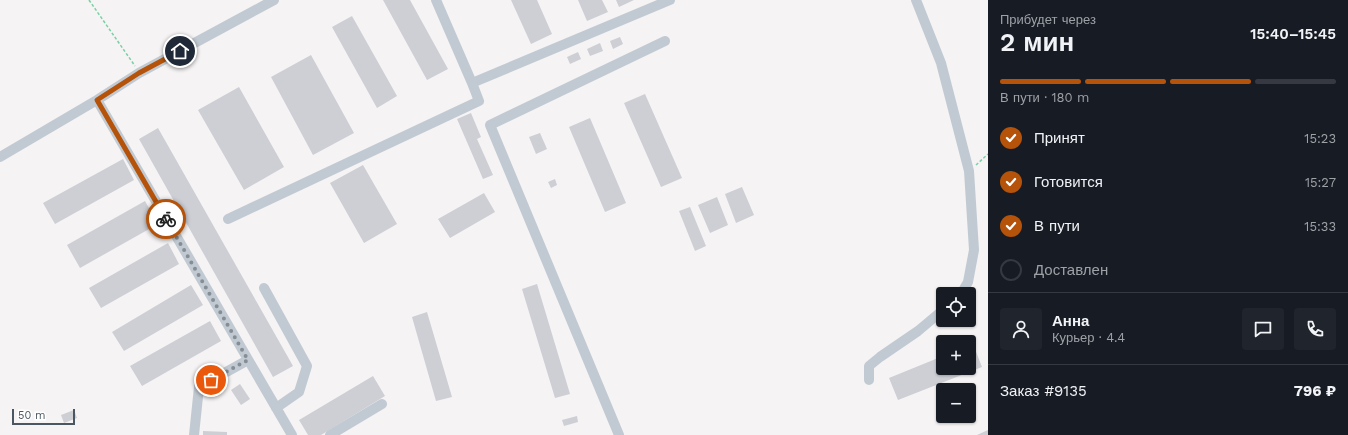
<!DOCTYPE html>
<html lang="ru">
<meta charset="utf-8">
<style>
body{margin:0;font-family:"Work Sans",sans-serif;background:#20242c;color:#f1f3f6;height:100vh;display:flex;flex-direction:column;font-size:15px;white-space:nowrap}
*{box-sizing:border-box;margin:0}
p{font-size:13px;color:#9ea1a6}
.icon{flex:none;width:22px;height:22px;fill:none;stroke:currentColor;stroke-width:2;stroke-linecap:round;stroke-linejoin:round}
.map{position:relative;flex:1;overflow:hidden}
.side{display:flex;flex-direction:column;background:#171b24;width:360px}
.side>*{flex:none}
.buttons{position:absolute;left:936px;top:287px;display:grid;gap:8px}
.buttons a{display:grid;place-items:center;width:40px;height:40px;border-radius:4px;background:#171b24;box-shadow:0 1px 3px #0004;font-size:20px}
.scale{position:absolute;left:12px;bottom:10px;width:63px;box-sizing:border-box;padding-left:4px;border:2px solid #4a5661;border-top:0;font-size:11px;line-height:14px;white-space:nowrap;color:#4a5661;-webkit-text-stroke:3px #fff;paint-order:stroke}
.pin{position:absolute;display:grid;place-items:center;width:34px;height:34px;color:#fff;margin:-17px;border:2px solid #fff;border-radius:50%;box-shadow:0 1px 4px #0007}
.courier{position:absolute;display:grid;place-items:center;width:40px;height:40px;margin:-20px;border:3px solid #b45309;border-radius:50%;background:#fff;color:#222;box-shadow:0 1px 5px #0007}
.overview em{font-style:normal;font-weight:600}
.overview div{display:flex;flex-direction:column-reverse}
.overview{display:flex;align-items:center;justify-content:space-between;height:68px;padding:0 12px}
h1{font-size:26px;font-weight:600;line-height:30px}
.bar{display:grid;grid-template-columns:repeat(4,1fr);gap:6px 4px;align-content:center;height:48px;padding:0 12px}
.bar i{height:5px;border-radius:3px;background:#363941}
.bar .selected{background:#b45309}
.bar p{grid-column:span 4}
.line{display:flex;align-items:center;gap:10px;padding:0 12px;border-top:1px solid #363941}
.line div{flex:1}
.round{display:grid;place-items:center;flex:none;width:42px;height:42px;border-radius:4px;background:#20242c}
ol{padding:0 12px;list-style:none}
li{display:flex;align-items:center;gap:12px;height:44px}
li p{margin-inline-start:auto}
li .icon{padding:4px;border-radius:50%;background:#b45309;color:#fff;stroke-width:4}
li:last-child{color:#9ea1a6}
li i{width:22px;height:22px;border:2px solid #363941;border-radius:50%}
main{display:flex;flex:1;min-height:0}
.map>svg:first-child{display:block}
.building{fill:#cdcfd5}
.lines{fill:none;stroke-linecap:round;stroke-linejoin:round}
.path{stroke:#7ad0a6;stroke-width:1.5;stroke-dasharray:3 2;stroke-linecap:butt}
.minor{stroke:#c1cad2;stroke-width:10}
.done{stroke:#868d94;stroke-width:4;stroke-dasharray:0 7.2}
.route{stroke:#b45309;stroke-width:5}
</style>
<main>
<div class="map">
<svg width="988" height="435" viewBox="0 0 988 435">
<rect width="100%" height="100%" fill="#f5f3f3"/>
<path class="building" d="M 383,0 L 410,0 L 448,69 L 427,80 Z
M 511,0 L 537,0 L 552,34 L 531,44 Z
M 578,0 L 602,0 L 608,12 L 587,21 Z
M 616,0 L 634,0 L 619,7 Z
M 352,16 L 397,96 L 377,108 L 332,27 Z
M 620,37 L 623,44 L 613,49 L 610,41 Z
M 600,43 L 603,51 L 590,56 L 587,49 Z
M 578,52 L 581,59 L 570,64 L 567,57 Z
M 311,55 L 354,133 L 313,155 L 271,77 Z
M 239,87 L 284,167 L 244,190 L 198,110 Z
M 645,94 L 682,178 L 661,187 L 624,103 Z
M 471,113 L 481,137 L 477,139 L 493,175 L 483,179 L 457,119 Z
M 590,118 L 626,203 L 605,212 L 569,127 Z
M 158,128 L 293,366 L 273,377 L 139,139 Z
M 540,133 L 547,149 L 536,154 L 529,137 Z
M 123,159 L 134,180 L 55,224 L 43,203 Z
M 363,165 L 397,224 L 364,243 L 330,183 Z
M 555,179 L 557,185 L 551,188 L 548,182 Z
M 742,187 L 754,215 L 736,223 L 725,194 Z
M 484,193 L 495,212 L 450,238 L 438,219 Z
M 717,197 L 728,225 L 710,233 L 698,205 Z
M 145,201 L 158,224 L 80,268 L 67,245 Z
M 690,207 L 706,246 L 695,251 L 679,211 Z
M 168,243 L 179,264 L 101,308 L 89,288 Z
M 537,284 L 570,394 L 555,398 L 522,289 Z
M 191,285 L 203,305 L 124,351 L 112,332 Z
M 427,312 L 452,397 L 436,401 L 412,317 Z
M 210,321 L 221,341 L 142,386 L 130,366 Z
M 973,344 L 982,367 L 898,400 L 889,378 L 943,356 L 943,368 L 969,368 L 969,346 Z
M 373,376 L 385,396 L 321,435 L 308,435 L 299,420 Z
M 240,384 L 250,399 L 241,405 L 231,390 Z
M 74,410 L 77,418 L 64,423 L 61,415 Z
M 577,416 L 578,422 L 564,426 L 562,420 Z
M 988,430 L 988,435 L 977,435 Z
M 203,431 L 227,432 L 227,435 L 203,435 Z"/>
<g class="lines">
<path class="path" d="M 89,0 L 135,66
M 976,165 L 988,154"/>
<path class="minor" d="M 436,0 L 472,83 L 670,0
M 916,0 L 941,63 L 969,171 L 974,250 L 968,282 L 961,294
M 97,100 L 292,435
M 0,157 L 97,100 L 139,73 L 274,0
M 228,219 L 479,101 L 472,83
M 264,288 L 307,366 L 299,392 L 276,408
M 869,380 L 869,366 L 880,357 L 918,331 L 943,310
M 194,435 L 199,387 L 248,360
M 330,435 L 382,404
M 619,435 L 490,125 L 665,41"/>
</g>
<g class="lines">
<path class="done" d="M 166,219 L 248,360 L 211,380"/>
<path class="route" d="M 166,219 L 97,100 L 139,73 L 180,51"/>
</g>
</svg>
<div class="buttons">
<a><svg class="icon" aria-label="locate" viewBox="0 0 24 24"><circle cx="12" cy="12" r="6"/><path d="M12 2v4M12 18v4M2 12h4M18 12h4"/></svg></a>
<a>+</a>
<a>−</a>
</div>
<div class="scale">50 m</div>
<div class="pin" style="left:211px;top:380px;background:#ea580c"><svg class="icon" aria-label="bag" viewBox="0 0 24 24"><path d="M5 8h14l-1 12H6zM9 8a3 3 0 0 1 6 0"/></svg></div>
<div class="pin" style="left:180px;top:51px;background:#1f2937"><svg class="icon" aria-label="home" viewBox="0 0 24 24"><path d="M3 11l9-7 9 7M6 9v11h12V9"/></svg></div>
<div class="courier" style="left:166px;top:219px"><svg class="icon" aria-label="bike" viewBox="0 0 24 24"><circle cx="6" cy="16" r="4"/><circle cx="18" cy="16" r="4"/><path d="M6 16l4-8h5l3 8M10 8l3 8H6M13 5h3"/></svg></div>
</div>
<section class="side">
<div class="overview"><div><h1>2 мин</h1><p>Прибудет через</p></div><em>15:40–15:45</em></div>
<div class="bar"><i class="selected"></i><i class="selected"></i><i class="selected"></i><i></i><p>В пути · 180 m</p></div>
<ol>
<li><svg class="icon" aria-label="check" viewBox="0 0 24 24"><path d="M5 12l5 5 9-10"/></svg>Принят<p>15:23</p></li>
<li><svg class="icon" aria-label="check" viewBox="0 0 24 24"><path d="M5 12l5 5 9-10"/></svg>Готовится<p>15:27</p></li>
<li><svg class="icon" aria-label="check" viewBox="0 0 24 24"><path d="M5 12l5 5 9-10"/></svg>В пути<p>15:33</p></li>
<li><i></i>Доставлен</li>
</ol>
<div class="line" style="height:72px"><a class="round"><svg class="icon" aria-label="person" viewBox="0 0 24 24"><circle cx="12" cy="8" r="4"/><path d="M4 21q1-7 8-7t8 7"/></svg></a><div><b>Анна</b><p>Курьер · 4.4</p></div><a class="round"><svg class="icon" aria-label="chat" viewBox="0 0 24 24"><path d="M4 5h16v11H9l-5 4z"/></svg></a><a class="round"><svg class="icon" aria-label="phone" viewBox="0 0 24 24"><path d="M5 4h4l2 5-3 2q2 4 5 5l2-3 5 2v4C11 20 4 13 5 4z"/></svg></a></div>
<div class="line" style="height:52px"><div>Заказ #9135</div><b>796 ₽</b></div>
</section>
</main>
